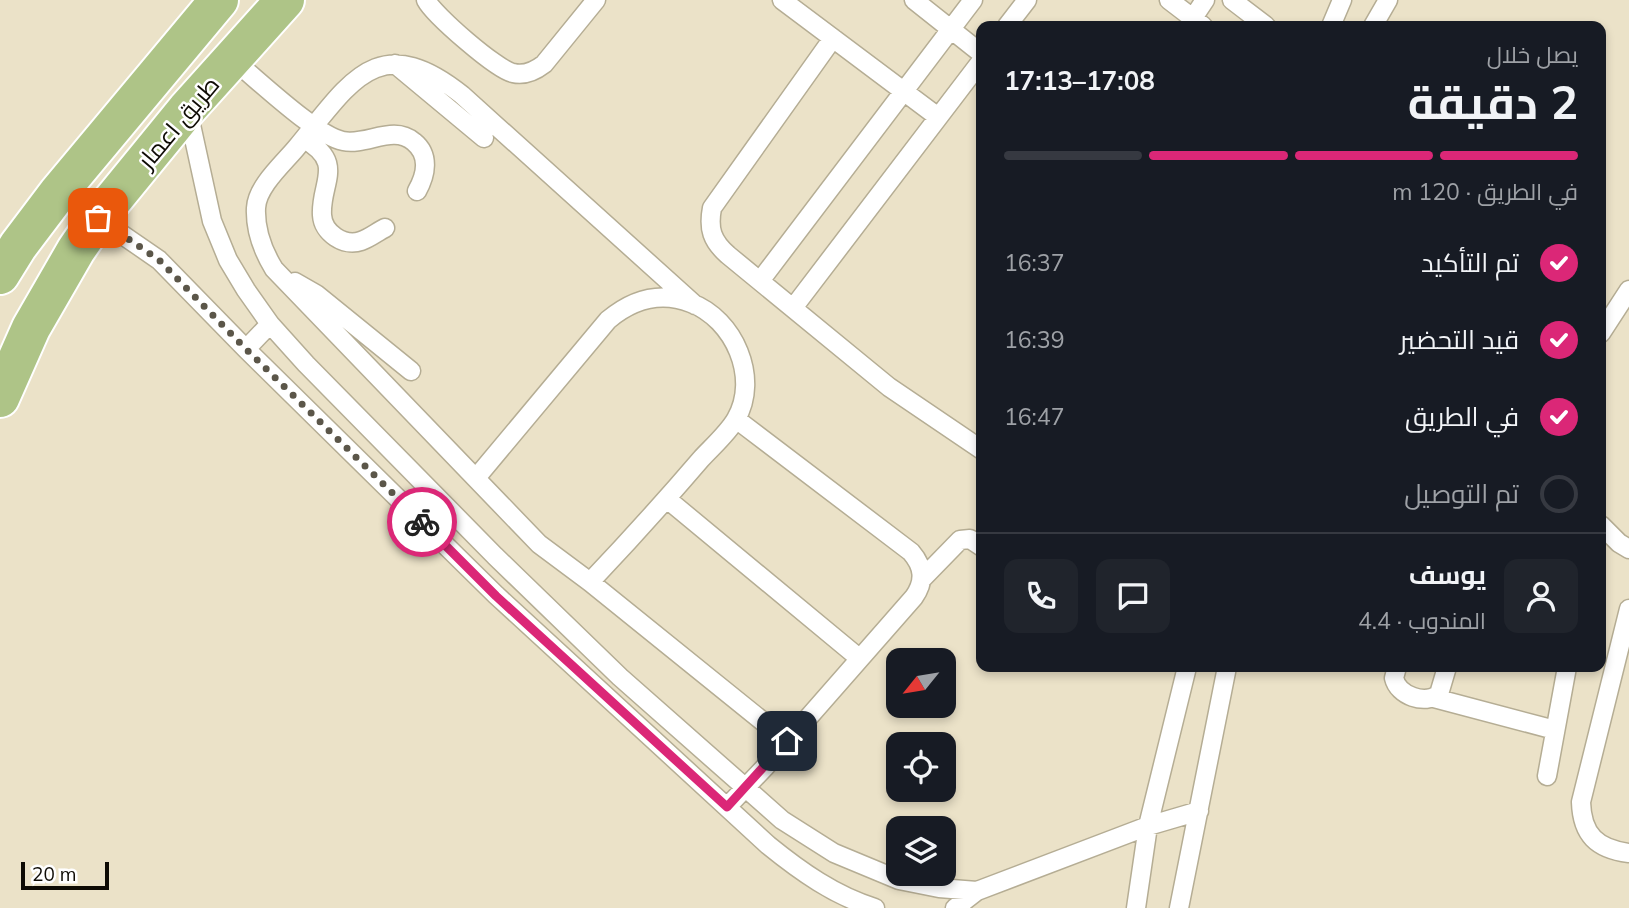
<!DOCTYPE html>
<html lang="ar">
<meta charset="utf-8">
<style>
body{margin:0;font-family:Mulish,Cairo,sans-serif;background:#20242c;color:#f1f3f6;direction:rtl;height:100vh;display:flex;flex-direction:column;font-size:26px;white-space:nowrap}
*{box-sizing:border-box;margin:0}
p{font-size:23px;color:#9ea1a6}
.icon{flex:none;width:38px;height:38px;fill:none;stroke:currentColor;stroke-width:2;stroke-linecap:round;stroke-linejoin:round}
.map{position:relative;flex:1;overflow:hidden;direction:ltr}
.side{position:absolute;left:976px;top:21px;width:630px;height:651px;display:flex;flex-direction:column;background:#171b24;border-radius:14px;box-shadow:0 4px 10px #0003;direction:rtl}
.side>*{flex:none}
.needle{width:46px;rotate:240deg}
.fabs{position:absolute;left:886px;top:648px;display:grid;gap:14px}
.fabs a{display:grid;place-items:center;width:70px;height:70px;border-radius:14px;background:#171b24;box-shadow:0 4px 10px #0003;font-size:35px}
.scale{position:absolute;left:21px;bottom:18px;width:88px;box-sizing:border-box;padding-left:7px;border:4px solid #0e0b04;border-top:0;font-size:19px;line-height:24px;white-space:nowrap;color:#0e0b04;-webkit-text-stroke:5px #fff;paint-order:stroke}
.pin{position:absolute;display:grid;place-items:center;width:60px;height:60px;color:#fff;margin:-30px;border-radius:14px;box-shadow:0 4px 10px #0006}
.courier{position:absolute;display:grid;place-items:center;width:70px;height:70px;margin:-35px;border:5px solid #db2777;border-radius:50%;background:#fff;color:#222;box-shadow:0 2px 9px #0007}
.head em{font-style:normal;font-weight:700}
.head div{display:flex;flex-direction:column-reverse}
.head{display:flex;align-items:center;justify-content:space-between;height:119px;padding:0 28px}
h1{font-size:46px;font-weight:700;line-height:52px}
.bar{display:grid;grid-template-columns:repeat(4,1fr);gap:10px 7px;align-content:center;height:84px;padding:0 28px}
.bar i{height:9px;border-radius:5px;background:#363941}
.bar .selected{background:#db2777}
.bar p{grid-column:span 4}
.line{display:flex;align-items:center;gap:18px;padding:0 28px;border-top:2px solid #363941}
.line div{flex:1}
.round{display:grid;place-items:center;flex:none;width:74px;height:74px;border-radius:14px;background:#20242c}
ol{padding:0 28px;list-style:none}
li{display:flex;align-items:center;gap:21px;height:77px}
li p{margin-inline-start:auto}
li .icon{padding:7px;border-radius:50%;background:#db2777;color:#fff;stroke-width:4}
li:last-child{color:#9ea1a6}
li i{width:38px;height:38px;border:4px solid #363941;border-radius:50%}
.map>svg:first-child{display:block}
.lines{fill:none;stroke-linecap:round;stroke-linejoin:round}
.service-casing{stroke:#b5ad94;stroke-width:21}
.primary-casing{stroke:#fff;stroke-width:42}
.service{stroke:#fff;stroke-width:18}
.primary{stroke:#aec487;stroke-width:38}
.done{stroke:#5b5649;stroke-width:7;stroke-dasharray:0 12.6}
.route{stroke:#db2777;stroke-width:9}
.labels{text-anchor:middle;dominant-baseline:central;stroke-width:5;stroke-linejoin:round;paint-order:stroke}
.street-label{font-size:24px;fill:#0e0b04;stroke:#fff}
</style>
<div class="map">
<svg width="1629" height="908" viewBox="0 0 1629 908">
<rect width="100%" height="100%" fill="#ebe2c8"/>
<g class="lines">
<g class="service-casing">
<path id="service" d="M 426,0 C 434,15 497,70 513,73 C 525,76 535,71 544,64 L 596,0
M 782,0 L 938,117
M 914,0 L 982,54
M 1169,0 L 1203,26
M 1232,0 L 1266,26
M 1193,18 L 1205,0
M 1007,26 L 1027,0
M 1331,26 L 1342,0
M 1373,26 L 1388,0
M 833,38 L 712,208 C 708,229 712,241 728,255 L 889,387 L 982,450
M 232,59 C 256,78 316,136 343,141 C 367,146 393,124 414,142 C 430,155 426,175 417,191
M 395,64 L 484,138
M 188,111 L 212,221 L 228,260 L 246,290 L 270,324 L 306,364 L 495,556 L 620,677 L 782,820 L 834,853 L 899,880 L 939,888 L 977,891
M 304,139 C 346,163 320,183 322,215 C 323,233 344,247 361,241 C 370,238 377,232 385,228
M 98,218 L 159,260 L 246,349 L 496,595 L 768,845 C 800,871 835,896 875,908
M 760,281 L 973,0
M 295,282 L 316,294 L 411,371
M 695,305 L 462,95 C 378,28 350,83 297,147 C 284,163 257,186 256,208 C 255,230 263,251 274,269 L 539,544 L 590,582 L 787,741
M 793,308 L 982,60
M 1601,333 L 1629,290
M 246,349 L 270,324
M 476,478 L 608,320 C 633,299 660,291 691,303 C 734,319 760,378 736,419 C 728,433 712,447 701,459 C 665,501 628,542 590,582
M 667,499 L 859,658
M 1601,525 L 1619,543 L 1629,549
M 922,579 L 960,540 L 970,539 L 982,547
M 1629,609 L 1581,802 C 1582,835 1597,849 1629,853
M 1397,667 L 1394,678 C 1398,696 1425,705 1439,694 L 1447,667
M 1434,698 L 1555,730
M 1547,776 L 1567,667
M 727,807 L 765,767 L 914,597 C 925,581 924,567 911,552 L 736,419
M 955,908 L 977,891 L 1148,826 L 1199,811
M 1136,908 L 1148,826 L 1187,667
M 1179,908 L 1227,667"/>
</g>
<g class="primary-casing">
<path id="primary" d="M 0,275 L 18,246 L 58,193 L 219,0
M 0,398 L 31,328 L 76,250 L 98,218 L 187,109 L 285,0"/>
</g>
<use href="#service" class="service"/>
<use href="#primary" class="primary"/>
</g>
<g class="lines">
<path class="done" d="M 98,218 L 159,260 L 246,349 L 422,522"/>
<path class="route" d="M 422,522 L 496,596 L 727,807 L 787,741"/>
</g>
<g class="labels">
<g class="street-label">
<text transform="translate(178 122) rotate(-50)">طريق اعمار</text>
</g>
</g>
</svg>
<div class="fabs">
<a><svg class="needle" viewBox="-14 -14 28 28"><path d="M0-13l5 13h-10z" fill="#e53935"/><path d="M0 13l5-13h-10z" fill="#9ea1a6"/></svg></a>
<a><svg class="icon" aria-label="locate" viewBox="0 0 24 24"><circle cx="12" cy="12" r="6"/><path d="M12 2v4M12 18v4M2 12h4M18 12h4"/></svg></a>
<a><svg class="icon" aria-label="layers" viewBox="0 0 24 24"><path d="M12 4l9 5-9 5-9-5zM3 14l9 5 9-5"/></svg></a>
</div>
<div class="scale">20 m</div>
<div class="pin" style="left:98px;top:218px;background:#ea580c"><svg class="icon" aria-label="bag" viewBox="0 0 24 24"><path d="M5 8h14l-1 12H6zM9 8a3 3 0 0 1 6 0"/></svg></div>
<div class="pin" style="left:787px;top:741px;background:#1f2937"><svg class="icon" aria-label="home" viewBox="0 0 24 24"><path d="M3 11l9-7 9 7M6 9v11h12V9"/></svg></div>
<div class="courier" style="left:422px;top:522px"><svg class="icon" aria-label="bike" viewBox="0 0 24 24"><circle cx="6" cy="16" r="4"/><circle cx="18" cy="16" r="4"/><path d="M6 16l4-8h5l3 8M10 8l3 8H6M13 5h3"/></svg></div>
<section class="side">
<div class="head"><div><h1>2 دقيقة</h1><p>يصل خلال</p></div><em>17:08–17:13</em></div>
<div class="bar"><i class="selected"></i><i class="selected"></i><i class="selected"></i><i></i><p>في الطريق · 120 m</p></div>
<ol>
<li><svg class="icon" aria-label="check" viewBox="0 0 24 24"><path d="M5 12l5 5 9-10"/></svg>تم التأكيد<p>16:37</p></li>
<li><svg class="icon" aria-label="check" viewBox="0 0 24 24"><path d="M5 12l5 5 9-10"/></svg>قيد التحضير<p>16:39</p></li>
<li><svg class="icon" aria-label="check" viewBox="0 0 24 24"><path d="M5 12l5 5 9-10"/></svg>في الطريق<p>16:47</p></li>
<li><i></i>تم التوصيل</li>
</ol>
<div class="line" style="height:126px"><a class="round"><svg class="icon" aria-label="person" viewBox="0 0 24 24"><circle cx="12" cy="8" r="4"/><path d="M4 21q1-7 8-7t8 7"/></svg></a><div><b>يوسف</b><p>المندوب · 4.4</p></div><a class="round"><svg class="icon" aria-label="chat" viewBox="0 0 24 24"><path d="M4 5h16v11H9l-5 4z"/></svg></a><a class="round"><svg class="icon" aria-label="phone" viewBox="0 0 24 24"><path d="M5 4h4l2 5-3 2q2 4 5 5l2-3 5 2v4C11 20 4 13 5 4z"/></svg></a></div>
</section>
</div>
